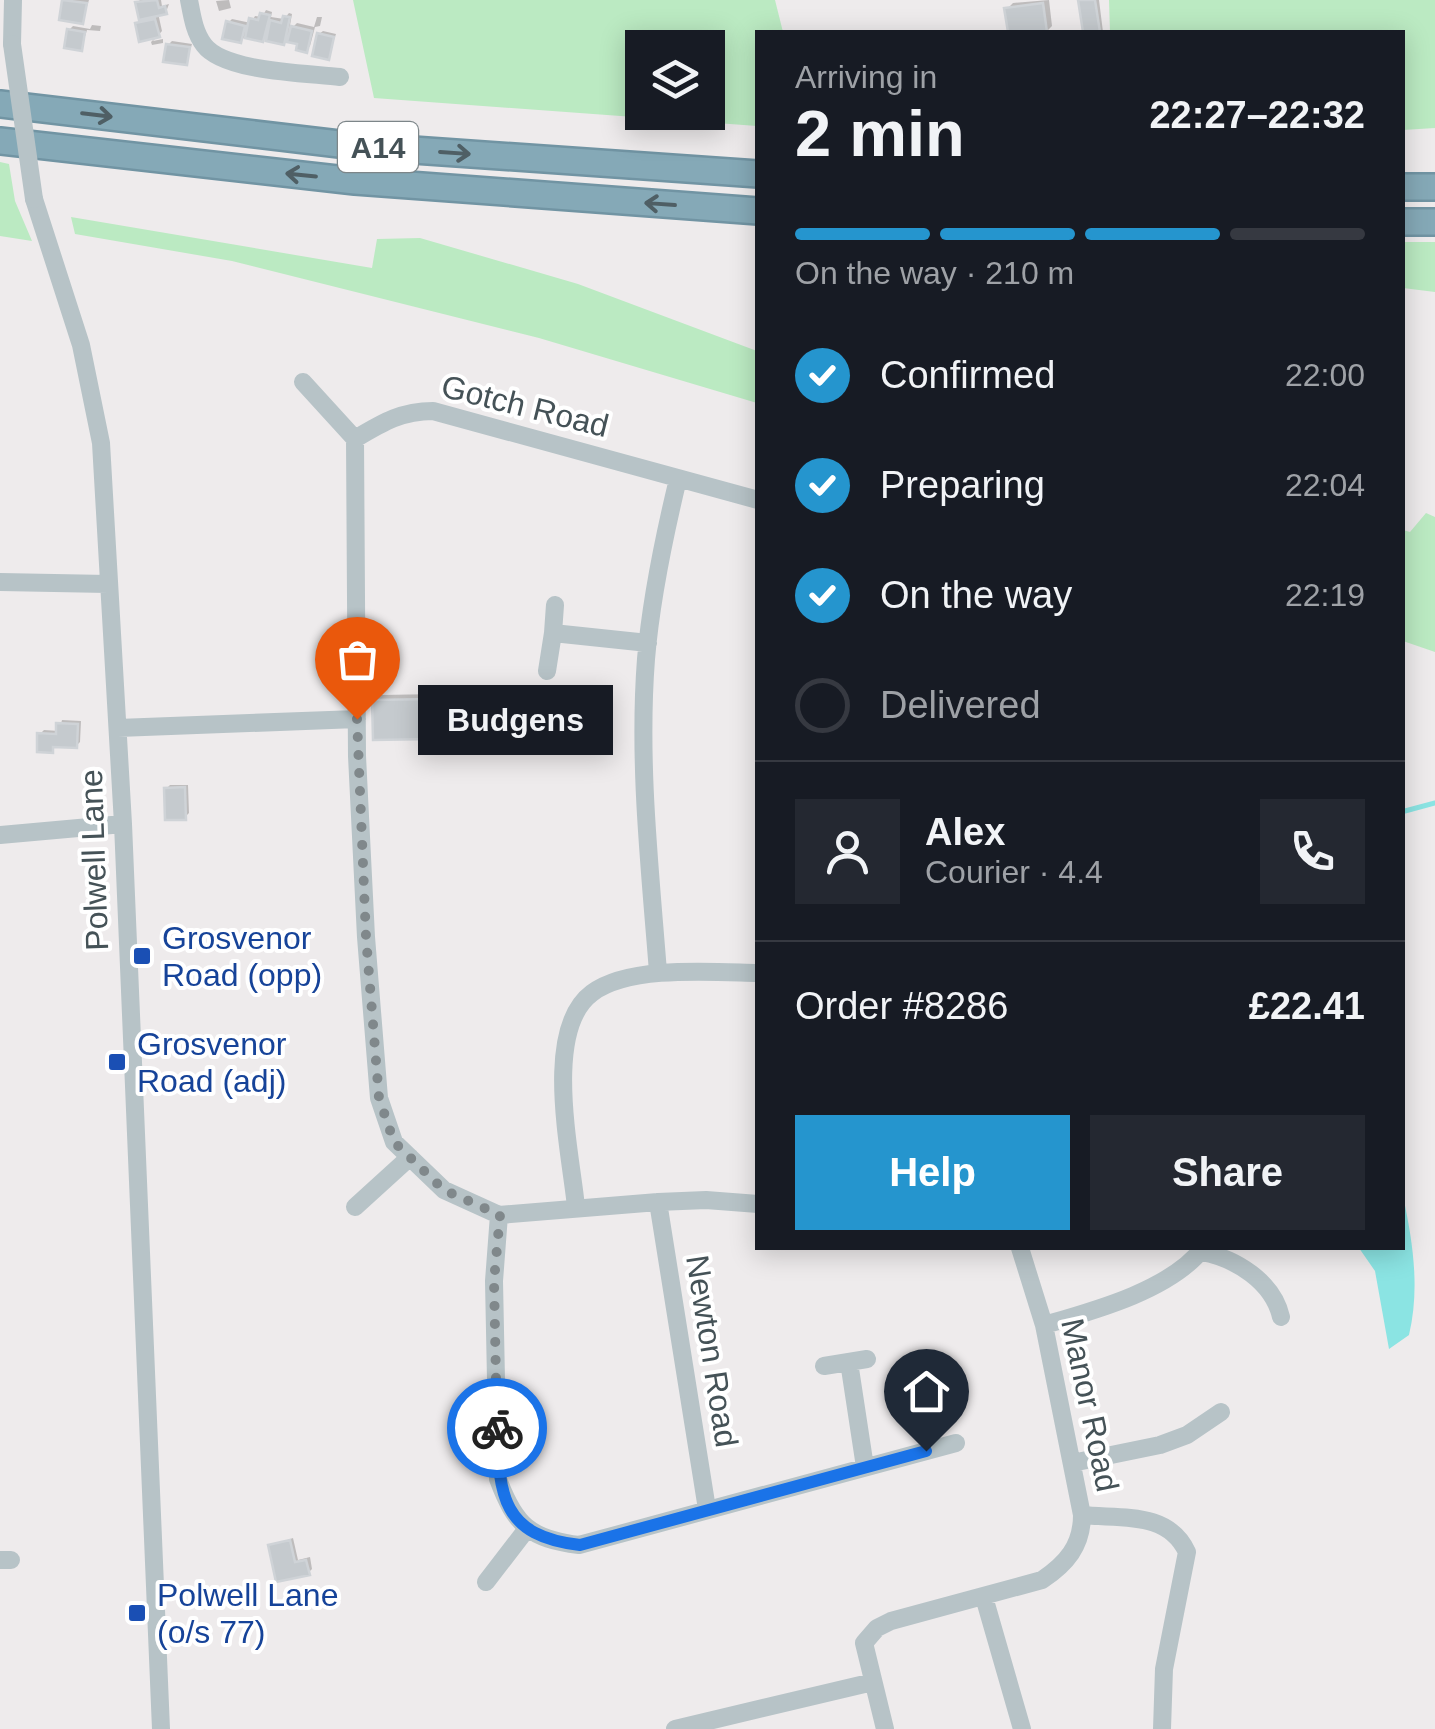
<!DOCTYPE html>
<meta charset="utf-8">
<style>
body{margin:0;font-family:Helvetica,sans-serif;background:#242831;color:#f1f3f6;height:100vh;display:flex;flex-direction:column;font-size:38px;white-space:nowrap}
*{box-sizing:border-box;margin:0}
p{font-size:32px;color:#9ea1a6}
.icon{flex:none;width:55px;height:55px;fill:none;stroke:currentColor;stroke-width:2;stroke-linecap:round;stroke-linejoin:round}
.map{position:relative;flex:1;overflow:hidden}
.drawer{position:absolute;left:755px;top:30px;width:650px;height:1220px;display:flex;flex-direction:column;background:#171b24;border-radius:0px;box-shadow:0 5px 25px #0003}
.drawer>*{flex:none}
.controls{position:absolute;left:625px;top:30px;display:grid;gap:20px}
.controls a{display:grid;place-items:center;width:100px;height:100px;border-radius:0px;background:#171b24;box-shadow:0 5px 25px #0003;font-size:50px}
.pin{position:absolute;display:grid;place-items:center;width:85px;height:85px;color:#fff;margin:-102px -42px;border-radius:50% 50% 50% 0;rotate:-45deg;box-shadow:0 0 10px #0007}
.pin .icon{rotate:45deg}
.courier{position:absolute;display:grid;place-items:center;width:100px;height:100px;margin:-50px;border:8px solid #1a73e8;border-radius:50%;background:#fff;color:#222;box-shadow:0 2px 12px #0007}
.bubble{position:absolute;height:70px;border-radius:0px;background:#171b24;box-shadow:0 5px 25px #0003;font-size:32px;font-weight:800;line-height:70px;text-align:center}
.summary em{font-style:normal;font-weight:800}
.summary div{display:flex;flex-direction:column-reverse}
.summary{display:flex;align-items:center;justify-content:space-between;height:170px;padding:0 40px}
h1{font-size:65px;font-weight:800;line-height:75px}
.bar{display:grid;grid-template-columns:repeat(4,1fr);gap:15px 10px;align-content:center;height:120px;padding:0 40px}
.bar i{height:12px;border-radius:8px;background:#363941}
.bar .selected{background:#2595ce}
.bar p{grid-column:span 4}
.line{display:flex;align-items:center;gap:25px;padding:0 40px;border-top:2px solid #363941}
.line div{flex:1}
.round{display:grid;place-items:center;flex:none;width:105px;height:105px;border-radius:0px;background:#242831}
ol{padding:0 40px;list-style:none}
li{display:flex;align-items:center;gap:30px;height:110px}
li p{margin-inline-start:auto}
li .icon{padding:10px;border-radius:50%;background:#2595ce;color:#fff;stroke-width:4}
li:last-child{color:#9ea1a6}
li i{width:55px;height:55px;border:5px solid #363941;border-radius:50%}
.button{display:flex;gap:20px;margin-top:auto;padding:20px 40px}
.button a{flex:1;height:115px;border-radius:0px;background:#2595ce;color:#fff;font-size:40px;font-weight:800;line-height:115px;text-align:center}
.button a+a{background:#242831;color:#f1f3f6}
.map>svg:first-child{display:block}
.green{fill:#bbeac2;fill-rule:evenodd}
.water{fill:#8be4e3}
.shadow{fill:#0003}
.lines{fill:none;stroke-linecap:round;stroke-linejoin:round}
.stream{stroke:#8be4e3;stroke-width:5}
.building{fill:#c5cace;stroke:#cfd3d7;stroke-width:2.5}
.highway-casing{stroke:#7194a3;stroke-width:30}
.minor{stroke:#b7c3c7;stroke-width:18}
.highway{stroke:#85a9b7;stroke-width:25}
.minor-bridge{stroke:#b7c3c7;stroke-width:18}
.oneway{stroke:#4f5f65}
.done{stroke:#80888b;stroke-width:10;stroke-dasharray:0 18}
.route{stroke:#1a73e8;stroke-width:12}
.transit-dot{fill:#1a4fb4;stroke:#fff;stroke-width:4}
.labels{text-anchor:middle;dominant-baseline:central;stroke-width:8;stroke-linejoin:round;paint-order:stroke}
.shield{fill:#fff;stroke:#7d8689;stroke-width:2.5}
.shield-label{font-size:30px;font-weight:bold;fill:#455257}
.street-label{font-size:32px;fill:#455257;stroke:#fff}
.transit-label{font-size:32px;fill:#164399;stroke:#fff;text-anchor:start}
</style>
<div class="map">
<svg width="1435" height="1729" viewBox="0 0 1435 1729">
<rect width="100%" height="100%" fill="#eeebec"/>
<path class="green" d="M 353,0 L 775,0 L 783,32 L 758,32 L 757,126 L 374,98 ZM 642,48 L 708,48 L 708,112 L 642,112 Z
M 1109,0 L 1435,0 L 1435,128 L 1403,130 L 1402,32 L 1110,32 Z
M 0,162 L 9,164 L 15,201 L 32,241 L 0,236 Z
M 71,217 L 372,268 L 377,239 L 420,238 L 578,284 L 757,351 L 757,403 L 539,338 L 232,261 L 75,234 Z
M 1403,242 L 1435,242 L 1435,292 L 1403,288 Z
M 1426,513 L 1435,517 L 1435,652 L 1403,641 L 1403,530 L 1410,532 Z"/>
<path class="water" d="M 1403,1196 C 1413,1242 1420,1289 1409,1335 L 1389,1349 L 1375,1271 L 1359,1248 L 1402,1248 Z"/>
<path class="shadow" d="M 65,0 L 89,0 L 82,22 L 62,18 Z
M 140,0 L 161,0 L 162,6 L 169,4 L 166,12 L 158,13 L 162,31 L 153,41 L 163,39 L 163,43 L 152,45 L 151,42 L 158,35 L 137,24 L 142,20 L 138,2 Z
M 229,0 L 231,8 L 219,11 L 216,1 Z
M 1049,0 L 1052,26 L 1046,32 L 1010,32 L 1007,9 L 1013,3 Z
M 1081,0 L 1099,0 L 1103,32 L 1077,32 L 1086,31 Z
M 266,10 L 272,12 L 271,17 L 284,19 L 289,13 L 292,14 L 289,31 L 297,23 L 314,27 L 317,17 L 322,17 L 320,26 L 315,27 L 310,46 L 306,50 L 300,42 L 286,39 L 283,42 L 246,36 L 241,40 L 228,23 L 232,19 L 251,23 L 255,16 L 262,17 Z
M 92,25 L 101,26 L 100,31 L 87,30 L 81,49 L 69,30 L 73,26 L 90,29 Z
M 323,31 L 336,34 L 328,57 L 319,34 Z
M 172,41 L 192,44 L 186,63 L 168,45 Z
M 438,694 L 439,730 L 432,736 L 374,701 L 381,695 Z
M 62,720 L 81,721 L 80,742 L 76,746 L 55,747 L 52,750 L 40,734 L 44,730 L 59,731 Z
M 170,785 L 188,785 L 189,813 L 185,817 L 166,789 Z
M 293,1538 L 298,1560 L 310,1557 L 312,1569 L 308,1573 L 271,1546 Z"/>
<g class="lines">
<path class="stream" d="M 1405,811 L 1435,803"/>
</g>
<path class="building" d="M 62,0 L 87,3 L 83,24 L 59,20 Z
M 157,0 L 159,8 L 165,6 L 167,14 L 139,20 L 135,2 Z
M 1078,0 L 1095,0 L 1100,32 L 1083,32 Z
M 1043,3 L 1047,32 L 1008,32 L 1004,8 Z
M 260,13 L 270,15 L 263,42 L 245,38 L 249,18 L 258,20 Z
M 283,16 L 290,17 L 284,45 L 266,41 L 270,20 L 281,23 Z
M 155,19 L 160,37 L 139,42 L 135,23 Z
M 226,21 L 245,26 L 241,43 L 222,39 Z
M 291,26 L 312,31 L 307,53 L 296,50 L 297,44 L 287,42 Z
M 67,29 L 85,32 L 82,51 L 64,48 Z
M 317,33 L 334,37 L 329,60 L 312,56 Z
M 166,44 L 190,47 L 187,65 L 163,62 Z
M 432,699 L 434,739 L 373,740 L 372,700 Z
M 56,723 L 78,724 L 77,748 L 53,747 L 53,753 L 37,752 L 37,733 L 56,734 Z
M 185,787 L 186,820 L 165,820 L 164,788 Z
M 290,1540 L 295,1562 L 306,1560 L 310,1575 L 276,1582 L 268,1545 Z"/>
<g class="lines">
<g class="highway-casing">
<path id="highway" d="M 0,104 L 356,146 L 758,174
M 0,141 L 355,181 L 758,211
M 1402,187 L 1435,187
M 1402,222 L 1435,222"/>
</g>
<path class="minor" d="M 189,0 C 192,15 194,32 204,45 C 224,72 307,73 340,77
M 12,44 L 13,0
M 34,199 L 81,345 L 101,443 L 123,824 L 161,1729
M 303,382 L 355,439
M 758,500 L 433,411 C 401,411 382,423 355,439 L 357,756 L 366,937 L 379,1098 L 394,1142 L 444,1190 L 499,1215 L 658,1202 L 706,1200 L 758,1204
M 0,582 L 108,584
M 555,605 L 553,633 L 648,643
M 547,671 L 553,633
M 118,728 L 357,719
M 0,835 L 123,824
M 658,972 C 650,868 638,763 646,659 C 651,599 664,537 678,479
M 658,1202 L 707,1509
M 355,1207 L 410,1157
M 576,1207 C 571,1154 542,1030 592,993 C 629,965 713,972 758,973
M 499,1215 L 494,1281 L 498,1479 C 515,1525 530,1539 579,1545 L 956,1443
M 1201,1252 C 1236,1258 1273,1282 1281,1317
M 1044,1325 C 1093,1311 1171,1290 1203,1248
M 849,1362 L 865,1467
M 824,1366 L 867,1359
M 1072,1463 L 1160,1445 L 1187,1435 L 1221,1412
M 1082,1515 C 1122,1519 1168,1511 1187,1552 L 1164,1669 L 1162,1729
M 0,1560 L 11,1560
M 486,1582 L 526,1530
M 984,1597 L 1022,1729
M 675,1729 L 873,1682
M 885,1729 L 864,1643 L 877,1628 L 891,1621 L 1042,1580 C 1066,1564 1082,1546 1082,1515 L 1044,1325 L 1020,1248"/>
<use href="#highway" class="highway"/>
<path class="minor-bridge" d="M 12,44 L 34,199"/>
</g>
<defs><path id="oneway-shaft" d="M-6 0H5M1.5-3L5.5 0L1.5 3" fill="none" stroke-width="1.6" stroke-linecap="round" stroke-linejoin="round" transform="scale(2.5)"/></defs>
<g class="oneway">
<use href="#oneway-shaft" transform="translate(97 115) rotate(7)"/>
<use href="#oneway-shaft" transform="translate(455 153) rotate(4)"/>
<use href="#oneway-shaft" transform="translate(301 175) rotate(-174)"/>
<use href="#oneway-shaft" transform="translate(660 204) rotate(-176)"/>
</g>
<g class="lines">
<path class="done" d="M 357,719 L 366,937 L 379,1098 L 394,1142 L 444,1190 L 500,1215 L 494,1281 L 497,1428"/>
<path class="route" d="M 497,1428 C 499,1496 502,1536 580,1545 L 926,1451"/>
</g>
<g class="transit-dot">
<rect x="132" y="946" width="20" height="20" rx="5"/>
<rect x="107" y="1052" width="20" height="20" rx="5"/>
<rect x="127" y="1603" width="20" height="20" rx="5"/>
</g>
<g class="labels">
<rect class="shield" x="338" y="122" width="80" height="50" rx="8"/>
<g class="shield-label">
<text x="378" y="147">A14</text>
</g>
<g class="street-label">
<text transform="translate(525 406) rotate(14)">Gotch Road</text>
<text transform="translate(94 860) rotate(-92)">Polwell Lane</text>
<text transform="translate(712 1351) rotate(81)">Newton Road</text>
<text transform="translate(1090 1405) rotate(78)">Manor Road</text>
</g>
<g class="transit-label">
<text x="162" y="938">Grosvenor<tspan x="162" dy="37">Road (opp)</tspan></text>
<text x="137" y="1044">Grosvenor<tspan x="137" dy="37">Road (adj)</tspan></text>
<text x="157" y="1595">Polwell Lane<tspan x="157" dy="37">(o/s 77)</tspan></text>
</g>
</g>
</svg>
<div class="controls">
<a><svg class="icon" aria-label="layers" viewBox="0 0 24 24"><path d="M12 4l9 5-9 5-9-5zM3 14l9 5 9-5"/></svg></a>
</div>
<div class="pin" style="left:357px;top:719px;background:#ea580c"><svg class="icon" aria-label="bag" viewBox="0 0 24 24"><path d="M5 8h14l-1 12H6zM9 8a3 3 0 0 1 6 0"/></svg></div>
<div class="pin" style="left:926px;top:1451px;background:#1f2937"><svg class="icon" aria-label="home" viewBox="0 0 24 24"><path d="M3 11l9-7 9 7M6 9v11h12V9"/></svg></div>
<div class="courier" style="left:497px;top:1428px"><svg class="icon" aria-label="bike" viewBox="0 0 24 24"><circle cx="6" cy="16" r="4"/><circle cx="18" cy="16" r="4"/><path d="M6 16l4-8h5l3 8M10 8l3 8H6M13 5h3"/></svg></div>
<div class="bubble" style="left:418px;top:685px;width:195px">Budgens</div>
<section class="drawer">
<div class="summary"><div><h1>2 min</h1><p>Arriving in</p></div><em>22:27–22:32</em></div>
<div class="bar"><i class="selected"></i><i class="selected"></i><i class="selected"></i><i></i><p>On the way · 210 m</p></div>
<ol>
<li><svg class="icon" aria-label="check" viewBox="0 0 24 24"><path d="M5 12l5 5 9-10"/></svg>Confirmed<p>22:00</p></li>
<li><svg class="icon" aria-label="check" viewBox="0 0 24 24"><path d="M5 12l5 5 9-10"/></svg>Preparing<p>22:04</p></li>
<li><svg class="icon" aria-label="check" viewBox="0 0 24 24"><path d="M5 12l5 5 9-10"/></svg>On the way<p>22:19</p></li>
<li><i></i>Delivered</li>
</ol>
<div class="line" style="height:180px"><a class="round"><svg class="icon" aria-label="person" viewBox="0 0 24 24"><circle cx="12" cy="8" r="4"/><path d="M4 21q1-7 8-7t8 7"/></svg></a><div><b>Alex</b><p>Courier · 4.4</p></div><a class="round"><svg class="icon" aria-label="phone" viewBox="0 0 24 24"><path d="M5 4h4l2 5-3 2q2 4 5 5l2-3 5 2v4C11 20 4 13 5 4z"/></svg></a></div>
<div class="line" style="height:130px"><div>Order #8286</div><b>£22.41</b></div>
<div class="button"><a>Help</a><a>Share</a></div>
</section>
</div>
